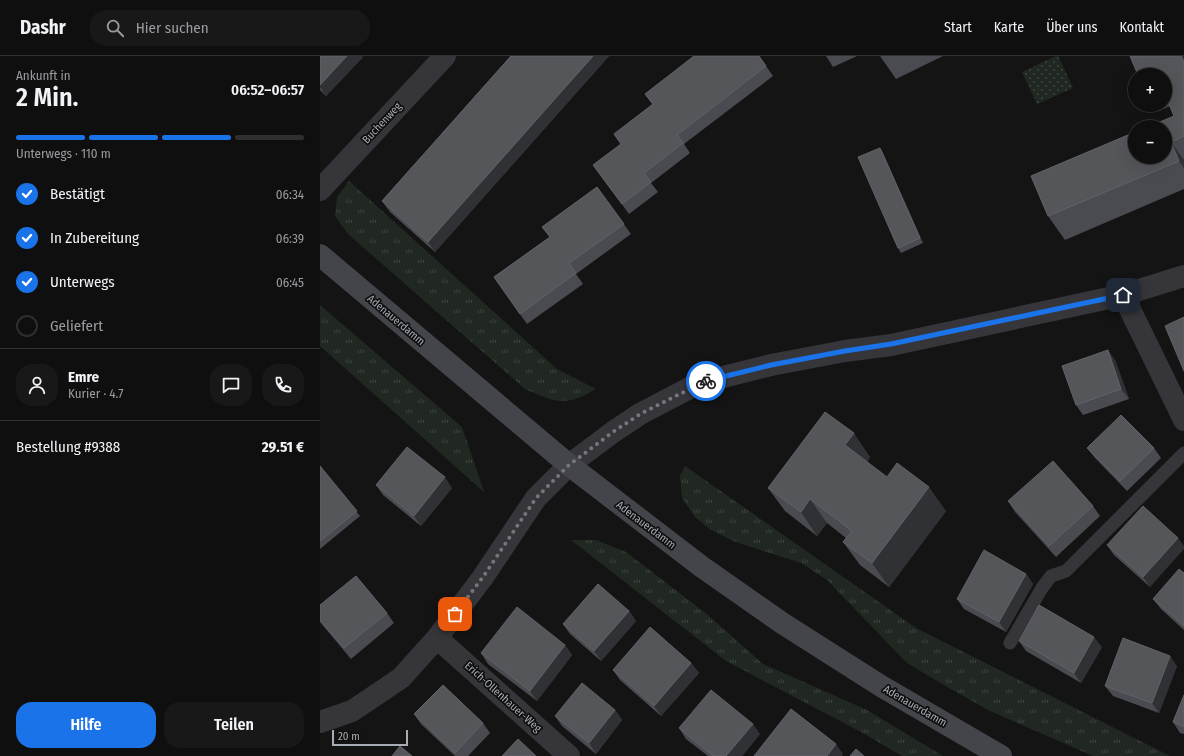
<!DOCTYPE html>
<html lang="de">
<meta charset="utf-8">
<style>
body{margin:0;font-family:"Fira Sans Condensed",sans-serif;background:#181819;color:#f1f3f6;height:100vh;display:flex;flex-direction:column;font-size:15px;white-space:nowrap}
*{box-sizing:border-box;margin:0}
p{font-size:13px;color:#9b9c9f}
.icon{flex:none;width:22px;height:22px;fill:none;stroke:currentColor;stroke-width:2;stroke-linecap:round;stroke-linejoin:round}
.map{position:relative;flex:1;overflow:hidden}
.details{display:flex;flex-direction:column;background:#0f0f10;width:320px}
.details>*{flex:none}
.tools{position:absolute;left:808px;top:12px;display:grid;gap:8px}
.tools a{display:grid;place-items:center;width:44px;height:44px;border-radius:50%;background:#0f0f10;box-shadow:0 4px 16px #0002,0 0 0 1px #2f2f30;font-size:20px}
.scale{position:absolute;left:12px;bottom:10px;width:76px;box-sizing:border-box;padding-left:4px;border:2px solid #a7acb4;border-top:0;font-size:11px;line-height:14px;white-space:nowrap;color:#a7acb4;-webkit-text-stroke:3px #0f0f10;paint-order:stroke}
.pin{position:absolute;display:grid;place-items:center;width:34px;height:34px;color:#fff;margin:-17px;border-radius:8px;box-shadow:0 2px 6px #0006}
.courier{position:absolute;display:grid;place-items:center;width:40px;height:40px;margin:-20px;border:3px solid #1a73e8;border-radius:50%;background:#fff;color:#222;box-shadow:0 1px 5px #0007}
.head em{font-style:normal;font-weight:600}
.head div{display:flex;flex-direction:column-reverse}
.head{display:flex;align-items:center;justify-content:space-between;height:68px;padding:0 16px}
h1{font-size:26px;font-weight:600;line-height:30px}
.bar{display:grid;grid-template-columns:repeat(4,1fr);gap:6px 4px;align-content:center;height:48px;padding:0 16px}
.bar i{height:5px;border-radius:3px;background:#2f2f30}
.bar .active{background:#1a73e8}
.bar p{grid-column:span 4}
.line{display:flex;align-items:center;gap:10px;padding:0 16px;border-top:1px solid #2f2f30}
.line div{flex:1}
.round{display:grid;place-items:center;flex:none;width:42px;height:42px;border-radius:16px;background:#181819}
ol{padding:0 16px;list-style:none}
li{display:flex;align-items:center;gap:12px;height:44px}
li p{margin-inline-start:auto}
li .icon{padding:4px;border-radius:50%;background:#1a73e8;color:#fff;stroke-width:4}
li:last-child{color:#9b9c9f}
li i{width:22px;height:22px;border:2px solid #2f2f30;border-radius:50%}
.primary-button{display:flex;gap:8px;margin-top:auto;padding:8px 16px}
.primary-button a{flex:1;height:46px;border-radius:16px;background:#1a73e8;color:#fff;font-size:16px;font-weight:600;line-height:46px;text-align:center}
.primary-button a+a{background:#181819;color:#f1f3f6}
header{display:flex;align-items:center;gap:24px;box-sizing:border-box;height:56px;padding:0 20px;background:#0f0f10;border-bottom:1px solid #2f2f30}
header strong{font-size:19px}
nav{display:flex;gap:22px;margin-inline-start:auto;font-size:14px}
.search{width:280px;height:36px;background:#181819;display:flex;align-items:center;gap:10px;box-sizing:border-box;padding:0 14px;border-radius:16px;color:#9b9c9f;font-size:15px}
main{display:flex;flex:1;min-height:0}
.map>svg:first-child{display:block}
.grass{fill:url(#grass-tufts)}
.park{fill:url(#park-dots)}
.lines{fill:none;stroke-linecap:round;stroke-linejoin:round}
.lane{stroke:#36363a;stroke-width:13}
.street{stroke:#36363a;stroke-width:22}
.secondary{stroke:#44454a;stroke-width:22}
.wall{fill:#4a4b50}
.shaded-wall{fill:#303134}
.building{fill:#54565a;stroke:#616368}
.done{stroke:#74777c;stroke-width:4;stroke-dasharray:0 7.2}
.route{stroke:#1a73e8;stroke-width:5}
.labels{text-anchor:middle;dominant-baseline:central;stroke-width:3.5;stroke-linejoin:round;paint-order:stroke}
.street-label{font-size:11px;fill:#a7acb4;stroke:#0f0f10}
</style>
<header>
<strong>Dashr</strong>
<div class="search"><svg class="icon" aria-label="search" viewBox="0 0 24 24"><circle cx="10" cy="10" r="6"/><path d="M15 15l6 6"/></svg>Hier suchen</div>
<nav><a>Start</a><a>Karte</a><a>Über uns</a><a>Kontakt</a></nav>
</header>
<main>
<section class="details">
<div class="head"><div><h1>2 Min.</h1><p>Ankunft in</p></div><em>06:52–06:57</em></div>
<div class="bar"><i class="active"></i><i class="active"></i><i class="active"></i><i></i><p>Unterwegs · 110 m</p></div>
<ol>
<li><svg class="icon" aria-label="check" viewBox="0 0 24 24"><path d="M5 12l5 5 9-10"/></svg>Bestätigt<p>06:34</p></li>
<li><svg class="icon" aria-label="check" viewBox="0 0 24 24"><path d="M5 12l5 5 9-10"/></svg>In Zubereitung<p>06:39</p></li>
<li><svg class="icon" aria-label="check" viewBox="0 0 24 24"><path d="M5 12l5 5 9-10"/></svg>Unterwegs<p>06:45</p></li>
<li><i></i>Geliefert</li>
</ol>
<div class="line" style="height:72px"><a class="round"><svg class="icon" aria-label="person" viewBox="0 0 24 24"><circle cx="12" cy="8" r="4"/><path d="M4 21q1-7 8-7t8 7"/></svg></a><div><b>Emre</b><p>Kurier · 4.7</p></div><a class="round"><svg class="icon" aria-label="chat" viewBox="0 0 24 24"><path d="M4 5h16v11H9l-5 4z"/></svg></a><a class="round"><svg class="icon" aria-label="phone" viewBox="0 0 24 24"><path d="M5 4h4l2 5-3 2q2 4 5 5l2-3 5 2v4C11 20 4 13 5 4z"/></svg></a></div>
<div class="line" style="height:52px"><div>Bestellung #9388</div><b>29.51 €</b></div>
<div class="primary-button"><a>Hilfe</a><a>Teilen</a></div>
</section>
<div class="map">
<svg width="864" height="700" viewBox="0 0 864 700">
<defs>
<pattern id="grass-tufts" width="24" height="20" patternUnits="userSpaceOnUse"><rect width="24" height="20" fill="#212821"/><path d="M3 7l-1-3M5 7V3M7 7l1-3M15 17l-1-3M17 17v-4M19 17l1-3" fill="none" stroke="#3e443f"/></pattern>
<pattern id="park-dots" width="8" height="8" patternUnits="userSpaceOnUse"><rect width="8" height="8" fill="#212821"/><path d="M2 2h.1M6 6h.1" fill="none" stroke="#3e443f" stroke-width="1.8" stroke-linecap="round"/></pattern>
</defs>
<rect width="100%" height="100%" fill="#141415"/>
<path class="grass" d="M 29,125 L 237,313 L 276,333 C 244,351 238,347 205,333 L 28,178 L 15,160 L 17,141 Z
M 0,249 L 142,371 L 164,436 L 0,290 Z
M 365,410 L 596,572 L 850,700 L 773,700 L 670,655 L 629,632 L 587,607 L 507,524 L 481,507 L 416,486 L 391,474 L 375,461 L 362,442 L 360,420 Z
M 251,484 L 276,484 L 306,496 L 388,559 L 443,608 L 547,654 L 623,700 L 582,700 L 543,677 L 406,605 Z"/>
<path class="park" d="M 736,0 L 738,0 L 753,32 L 717,48 L 702,16 Z"/>
<g class="lines">
<path class="lane" d="M 690,587 L 722,532 L 731,520 L 746,515 L 864,397"/>
<path class="street" d="M 0,134 L 125,0
M 803,239 L 864,364
M 117,582 L 249,700
M 0,666 L 32,655 L 81,622 L 117,582 L 163,521 L 216,442 L 249,409 L 293,376 L 320,358 L 379,327 L 451,309 L 525,295 L 571,289 L 803,239 L 864,220"/>
<path class="secondary" d="M 0,199 L 249,409 L 382,511 L 462,567 L 561,630 L 681,700"/>
</g>
<path class="wall" d="M 0,0 L 43,1 L 6,40 L 0,34 Z
M 191,0 L 289,0 L 115,196 L 70,156 L 62,145 Z
M 506,0 L 537,0 L 513,11 Z
M 560,0 L 623,0 L 576,23 Z
M 864,0 L 864,133 L 745,184 L 728,160 L 854,60 L 850,50 L 839,55 L 835,49 L 845,49 L 845,19 Z
M 446,10 L 453,20 L 364,88 L 370,97 L 331,127 L 338,136 L 309,158 L 273,109 L 301,88 L 294,78 L 333,49 L 325,38 Z
M 560,92 L 563,97 L 603,187 L 581,197 L 578,192 Z
M 277,131 L 311,178 L 256,218 L 263,228 L 207,268 L 174,221 L 230,181 Z
M 795,304 L 809,343 L 763,359 L 756,349 Z
M 767,392 L 834,392 L 841,402 L 807,435 L 775,402 Z
M 550,401 L 547,406 L 567,421 L 626,455 L 569,531 L 540,509 L 523,486 L 526,482 L 507,467 L 497,480 L 465,455 L 448,432 Z
M 0,410 L 40,460 L 0,493 Z
M 56,429 L 132,432 L 101,470 L 63,439 Z
M 688,445 L 773,450 L 780,460 L 736,501 L 695,456 Z
M 858,482 L 830,531 L 794,499 L 787,489 Z
M 864,517 L 864,574 L 841,553 L 833,543 Z
M 706,518 L 713,528 L 686,576 L 644,553 L 637,543 Z
M 0,549 L 67,557 L 74,567 L 31,603 L 0,566 Z
M 309,555 L 316,565 L 281,605 L 250,578 L 243,568 Z
M 699,585 L 782,591 L 761,627 L 706,595 Z
M 245,589 L 252,599 L 217,645 L 168,608 L 161,597 Z
M 371,607 L 379,617 L 341,660 L 300,624 L 293,614 Z
M 857,610 L 839,657 L 793,640 L 785,630 Z
M 864,639 L 864,678 L 860,677 L 853,666 Z
M 295,654 L 302,664 L 276,698 L 242,670 L 235,660 Z
M 94,658 L 163,667 L 170,677 L 148,700 L 135,700 L 101,668 Z
M 359,672 L 440,678 L 422,700 L 388,700 L 366,683 Z"/>
<path class="shaded-wall" d="M 27,0 L 42,0 L 43,1 L 6,40 L 0,31 L 0,29 Z
M 273,0 L 289,0 L 115,196 L 108,186 Z
M 861,0 L 864,0 L 864,6 Z
M 851,86 L 864,104 L 864,112 L 859,105 Z
M 560,92 L 563,97 L 603,187 L 600,182 Z
M 788,294 L 795,304 L 809,343 L 801,333 Z
M 534,377 L 550,401 L 542,413 L 525,389 Z
M 125,421 L 132,432 L 101,470 L 94,460 Z
M 609,431 L 626,455 L 569,531 L 552,507 Z
M 490,443 L 507,467 L 497,480 L 481,456 Z
M 858,482 L 864,490 L 864,493 L 830,531 L 823,521 Z
M 706,518 L 713,528 L 686,576 L 679,566 Z
M 309,555 L 316,565 L 281,605 L 274,595 Z
M 774,581 L 782,591 L 761,627 L 754,617 Z
M 245,589 L 252,599 L 217,645 L 210,635 Z
M 850,600 L 857,610 L 839,657 L 832,647 Z
M 371,607 L 379,617 L 341,660 L 334,650 Z
M 295,654 L 302,664 L 276,698 L 269,687 Z
M 433,668 L 440,678 L 422,700 L 406,700 Z
M 516,688 L 523,698 L 522,700 L 507,700 Z"/>
<path class="building" d="M 0,0 L 27,0 L 0,29 Z
M 191,0 L 273,0 L 108,186 L 62,145 Z
M 374,0 L 439,0 L 446,10 L 357,79 L 363,87 L 324,117 L 331,126 L 302,148 L 273,109 L 301,88 L 294,78 L 333,48 L 325,38 Z
M 810,0 L 861,0 L 864,6 L 864,80 L 851,86 L 859,105 L 728,160 L 711,120 L 815,76 L 815,101 L 845,101 L 845,71 L 828,71 L 854,60 L 845,39 L 845,19 L 818,19 Z
M 560,92 L 600,182 L 578,192 L 538,101 Z
M 277,131 L 304,168 L 249,207 L 256,217 L 200,258 L 174,221 L 230,181 L 222,171 Z
M 864,261 L 864,315 L 845,270 Z
M 788,294 L 801,333 L 756,349 L 742,310 Z
M 505,356 L 534,377 L 525,389 L 567,421 L 577,407 L 609,431 L 552,507 L 523,486 L 532,475 L 490,443 L 481,456 L 448,432 Z
M 801,359 L 834,392 L 800,425 L 767,392 Z
M 87,391 L 125,421 L 94,460 L 56,429 Z
M 733,405 L 773,450 L 729,490 L 688,445 Z
M 0,410 L 37,455 L 0,485 Z
M 823,450 L 858,482 L 823,521 L 787,489 Z
M 664,494 L 706,518 L 679,566 L 637,543 Z
M 859,513 L 864,517 L 864,570 L 833,543 Z
M 36,520 L 67,557 L 24,592 L 0,564 L 0,549 Z
M 278,528 L 309,555 L 274,595 L 243,568 Z
M 719,549 L 774,581 L 754,617 L 699,585 Z
M 197,551 L 245,589 L 210,635 L 161,597 Z
M 330,571 L 371,607 L 334,650 L 293,614 Z
M 803,582 L 850,600 L 832,647 L 785,630 Z
M 262,627 L 295,654 L 269,687 L 235,660 Z
M 123,629 L 163,667 L 135,697 L 94,658 Z
M 391,634 L 433,668 L 406,700 L 393,700 L 359,672 Z
M 864,639 L 864,671 L 853,666 Z
M 471,653 L 516,688 L 507,700 L 434,700 Z
M 198,683 L 216,700 L 182,700 Z
M 80,690 L 92,700 L 72,700 Z
M 536,693 L 544,700 L 530,700 Z"/>
<g class="lines">
<path class="done" d="M 135,558 L 163,521 L 216,442 L 249,409 L 293,376 L 320,358 L 386,325"/>
<path class="route" d="M 386,325 L 451,309 L 525,295 L 571,288 L 803,239"/>
</g>
<g class="labels">
<g class="street-label">
<text transform="translate(62 67) rotate(-47)">Buchenweg</text>
<text transform="translate(76 264) rotate(40)">Adenauerdamm</text>
<text transform="translate(326 469) rotate(37)">Adenauerdamm</text>
<text transform="translate(183 641) rotate(42)">Erich-Ollenhauer-Weg</text>
<text transform="translate(595 650) rotate(30)">Adenauerdamm</text>
</g>
</g>
</svg>
<div class="tools">
<a>+</a>
<a>−</a>
</div>
<div class="scale">20 m</div>
<div class="pin" style="left:135px;top:558px;background:#ea580c"><svg class="icon" aria-label="bag" viewBox="0 0 24 24"><path d="M5 8h14l-1 12H6zM9 8a3 3 0 0 1 6 0"/></svg></div>
<div class="pin" style="left:803px;top:239px;background:#1f2937"><svg class="icon" aria-label="home" viewBox="0 0 24 24"><path d="M3 11l9-7 9 7M6 9v11h12V9"/></svg></div>
<div class="courier" style="left:386px;top:325px"><svg class="icon" aria-label="bike" viewBox="0 0 24 24"><circle cx="6" cy="16" r="4"/><circle cx="18" cy="16" r="4"/><path d="M6 16l4-8h5l3 8M10 8l3 8H6M13 5h3"/></svg></div>
</div>
</main>
